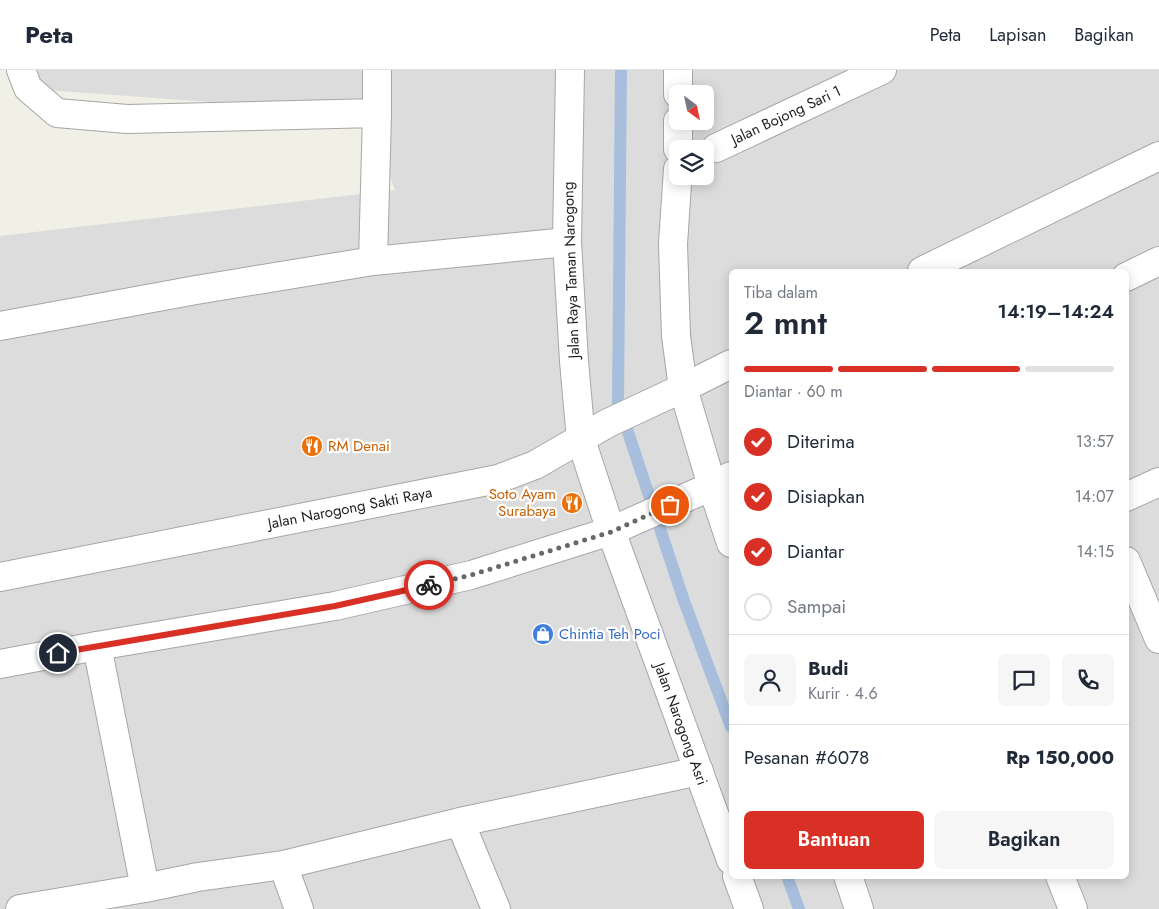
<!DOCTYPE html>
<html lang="id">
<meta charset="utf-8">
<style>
body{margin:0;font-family:Jost,sans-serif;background:#f6f6f7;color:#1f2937;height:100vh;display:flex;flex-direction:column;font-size:19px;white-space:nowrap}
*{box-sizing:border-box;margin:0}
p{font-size:16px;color:#747a83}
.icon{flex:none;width:28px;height:28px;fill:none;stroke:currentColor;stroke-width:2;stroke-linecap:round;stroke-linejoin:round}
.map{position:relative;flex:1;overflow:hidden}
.details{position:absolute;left:729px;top:199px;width:400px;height:610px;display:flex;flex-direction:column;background:#fff;border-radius:8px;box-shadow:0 2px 12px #0003}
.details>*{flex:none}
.needle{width:32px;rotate:147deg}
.buttons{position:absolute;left:669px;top:15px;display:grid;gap:10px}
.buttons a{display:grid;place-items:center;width:45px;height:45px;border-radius:8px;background:#fff;box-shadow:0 2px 12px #0003;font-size:25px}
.pin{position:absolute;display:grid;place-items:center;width:42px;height:42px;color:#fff;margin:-21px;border:2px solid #fff;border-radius:50%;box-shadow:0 1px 5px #0007}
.courier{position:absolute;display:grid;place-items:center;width:50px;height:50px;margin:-25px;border:4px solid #d93025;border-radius:50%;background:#fff;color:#222;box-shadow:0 1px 6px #0007}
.headline em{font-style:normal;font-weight:600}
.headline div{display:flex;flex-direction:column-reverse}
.headline{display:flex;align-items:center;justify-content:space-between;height:85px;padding:0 15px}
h1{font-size:32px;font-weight:600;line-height:38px}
.bar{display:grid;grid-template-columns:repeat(4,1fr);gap:8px 5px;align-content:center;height:60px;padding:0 15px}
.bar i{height:6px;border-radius:4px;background:#e0e1e3}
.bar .active{background:#d93025}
.bar p{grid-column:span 4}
.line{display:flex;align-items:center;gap:12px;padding:0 15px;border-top:1px solid #e0e1e3}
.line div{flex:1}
.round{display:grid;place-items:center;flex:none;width:52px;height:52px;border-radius:8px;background:#f6f6f7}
ol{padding:0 15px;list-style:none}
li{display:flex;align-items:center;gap:15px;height:55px}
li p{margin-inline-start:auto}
li .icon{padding:5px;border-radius:50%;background:#d93025;color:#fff;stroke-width:4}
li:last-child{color:#747a83}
li i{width:28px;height:28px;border:2px solid #e0e1e3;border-radius:50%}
.primary-button{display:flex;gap:10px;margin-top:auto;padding:10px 15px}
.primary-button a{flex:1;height:58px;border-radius:8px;background:#d93025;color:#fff;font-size:20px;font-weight:600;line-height:58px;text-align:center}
.primary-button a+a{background:#f6f6f7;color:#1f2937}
header{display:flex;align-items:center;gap:30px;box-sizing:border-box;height:70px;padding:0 25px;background:#fff;border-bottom:1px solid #e0e1e3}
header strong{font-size:24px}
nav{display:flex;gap:28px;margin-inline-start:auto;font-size:18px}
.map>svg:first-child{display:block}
.residential{fill:#dddcdc;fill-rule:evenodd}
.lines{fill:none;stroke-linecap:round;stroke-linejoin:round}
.stream{stroke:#a7bfdd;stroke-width:12}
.minor-casing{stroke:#a6a6a6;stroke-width:30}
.tertiary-casing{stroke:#a6a6a6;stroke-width:30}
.minor{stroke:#fff;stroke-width:28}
.tertiary{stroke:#fff;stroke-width:28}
.done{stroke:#686865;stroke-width:5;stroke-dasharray:0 9}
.route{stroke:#d93025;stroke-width:6}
.labels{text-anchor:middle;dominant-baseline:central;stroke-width:4.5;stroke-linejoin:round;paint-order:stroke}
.street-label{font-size:15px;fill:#1f1f1f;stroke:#fff}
.food-label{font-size:15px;fill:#c56008;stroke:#fff;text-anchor:start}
.shop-label{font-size:15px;fill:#366cbe;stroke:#fff;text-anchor:start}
</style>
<header>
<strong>Peta</strong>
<nav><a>Peta</a><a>Lapisan</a><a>Bagikan</a></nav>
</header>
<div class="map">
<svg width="1159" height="839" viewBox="0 0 1159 839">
<rect width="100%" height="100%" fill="#f0f0e6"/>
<path class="residential" d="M 24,0 L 1159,0 L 1159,839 L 0,839 L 0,166 L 395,120 L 364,43 L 31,19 ZM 678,24 L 705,24 L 705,51 L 678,51 ZM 678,79 L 705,79 L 705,106 L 678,106 ZM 731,201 L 1126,201 L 1126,806 L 731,806 Z"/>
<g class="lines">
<path class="stream" d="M 621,0 L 618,332 L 684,531 L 731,657
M 787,806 L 799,839"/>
<g class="minor-casing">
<path id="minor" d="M 21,0 L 28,18 L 57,43 L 127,49 L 377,43
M 716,78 L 882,0
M 373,191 L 377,43 L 377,0
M 922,201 L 1159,86
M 1126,207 L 1159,191
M 0,256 L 196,220 L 373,191 L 567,172
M 683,318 L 731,294
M 712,416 L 731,406
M 1126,427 L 1159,412
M 1126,491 L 1159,569
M 97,576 L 145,818
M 460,752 L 699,701
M 283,795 L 299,839
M 1060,806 L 1073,839
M 20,839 L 145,818 L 198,807 L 283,795 L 460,752 L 496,839"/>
</g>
<g class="tertiary-casing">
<path id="tertiary" d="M 570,0 L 567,172 L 574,291 L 581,370 L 611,461 L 731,790
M 678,24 L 678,0
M 678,79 L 678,51
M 678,99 L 673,174 L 676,266 L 683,318 L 712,416 L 731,473
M 0,507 L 498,409 L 535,395 L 608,353 L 683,318
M 0,594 L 97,576 L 335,536 L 471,505 L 611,461 L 712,416
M 737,806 L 749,839
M 848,806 L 859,839"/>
</g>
<use href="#minor" class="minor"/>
<use href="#tertiary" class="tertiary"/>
</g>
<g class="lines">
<path class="done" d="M 429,515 L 471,505 L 611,462 L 670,435"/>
<path class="route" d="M 58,583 L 335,536 L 429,515"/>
</g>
<defs>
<g id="restaurant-disc" transform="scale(1.125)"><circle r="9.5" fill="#e8710a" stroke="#fff"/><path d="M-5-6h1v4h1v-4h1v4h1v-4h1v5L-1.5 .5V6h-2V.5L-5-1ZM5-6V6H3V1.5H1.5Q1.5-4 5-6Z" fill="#fff"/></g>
<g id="shop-disc" transform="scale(1.125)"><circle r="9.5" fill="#3f7fe0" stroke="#fff"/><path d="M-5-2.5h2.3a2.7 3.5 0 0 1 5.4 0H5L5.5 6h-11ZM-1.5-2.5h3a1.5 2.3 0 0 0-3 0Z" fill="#fff"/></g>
</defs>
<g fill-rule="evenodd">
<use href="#restaurant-disc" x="312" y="376"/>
<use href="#restaurant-disc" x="572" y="433"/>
<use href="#shop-disc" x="543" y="564"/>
</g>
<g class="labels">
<g class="street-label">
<text transform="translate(786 45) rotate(-25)">Jalan Bojong Sari 1</text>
<text transform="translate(571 200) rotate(-92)">Jalan Raya Taman Narogong</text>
<text transform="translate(350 438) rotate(-11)">Jalan Narogong Sakti Raya</text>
<text transform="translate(681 654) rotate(70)">Jalan Narogong Asri</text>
</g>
<g class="food-label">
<text x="328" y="376">RM Denai</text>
<text x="556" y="424" text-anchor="end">Soto Ayam<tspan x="556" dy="17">Surabaya</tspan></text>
</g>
<g class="shop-label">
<text x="559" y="564">Chintia Teh Poci</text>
</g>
</g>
</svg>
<div class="buttons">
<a><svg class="needle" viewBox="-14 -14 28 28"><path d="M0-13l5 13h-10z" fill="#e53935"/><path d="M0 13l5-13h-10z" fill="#747a83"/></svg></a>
<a><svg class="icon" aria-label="layers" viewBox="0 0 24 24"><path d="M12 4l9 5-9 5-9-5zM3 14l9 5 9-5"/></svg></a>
</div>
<div class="pin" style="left:670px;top:435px;background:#ea580c"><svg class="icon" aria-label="bag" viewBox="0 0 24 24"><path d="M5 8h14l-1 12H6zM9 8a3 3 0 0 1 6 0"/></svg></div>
<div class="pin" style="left:58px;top:583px;background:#1f2937"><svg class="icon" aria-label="home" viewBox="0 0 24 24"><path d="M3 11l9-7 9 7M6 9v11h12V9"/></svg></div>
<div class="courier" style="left:429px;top:515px"><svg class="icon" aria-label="bike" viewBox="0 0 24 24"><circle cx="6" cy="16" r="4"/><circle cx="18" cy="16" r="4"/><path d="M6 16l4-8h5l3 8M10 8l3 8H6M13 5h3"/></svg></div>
<section class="details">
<div class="headline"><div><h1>2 mnt</h1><p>Tiba dalam</p></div><em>14:19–14:24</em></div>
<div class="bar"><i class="active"></i><i class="active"></i><i class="active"></i><i></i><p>Diantar · 60 m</p></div>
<ol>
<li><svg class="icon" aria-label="check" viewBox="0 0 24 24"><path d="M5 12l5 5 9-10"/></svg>Diterima<p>13:57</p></li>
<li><svg class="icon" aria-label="check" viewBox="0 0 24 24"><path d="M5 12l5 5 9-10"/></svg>Disiapkan<p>14:07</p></li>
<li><svg class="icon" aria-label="check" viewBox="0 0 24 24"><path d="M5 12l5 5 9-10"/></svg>Diantar<p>14:15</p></li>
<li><i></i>Sampai</li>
</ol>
<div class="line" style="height:90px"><a class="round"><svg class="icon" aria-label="person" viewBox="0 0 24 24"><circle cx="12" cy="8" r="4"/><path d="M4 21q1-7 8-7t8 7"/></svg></a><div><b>Budi</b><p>Kurir · 4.6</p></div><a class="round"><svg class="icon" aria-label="chat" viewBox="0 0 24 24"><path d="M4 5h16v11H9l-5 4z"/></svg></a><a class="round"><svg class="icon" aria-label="phone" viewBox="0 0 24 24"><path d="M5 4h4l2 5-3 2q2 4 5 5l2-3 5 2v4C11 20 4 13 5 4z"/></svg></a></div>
<div class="line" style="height:65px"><div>Pesanan #6078</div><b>Rp 150,000</b></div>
<div class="primary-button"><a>Bantuan</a><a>Bagikan</a></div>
</section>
</div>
